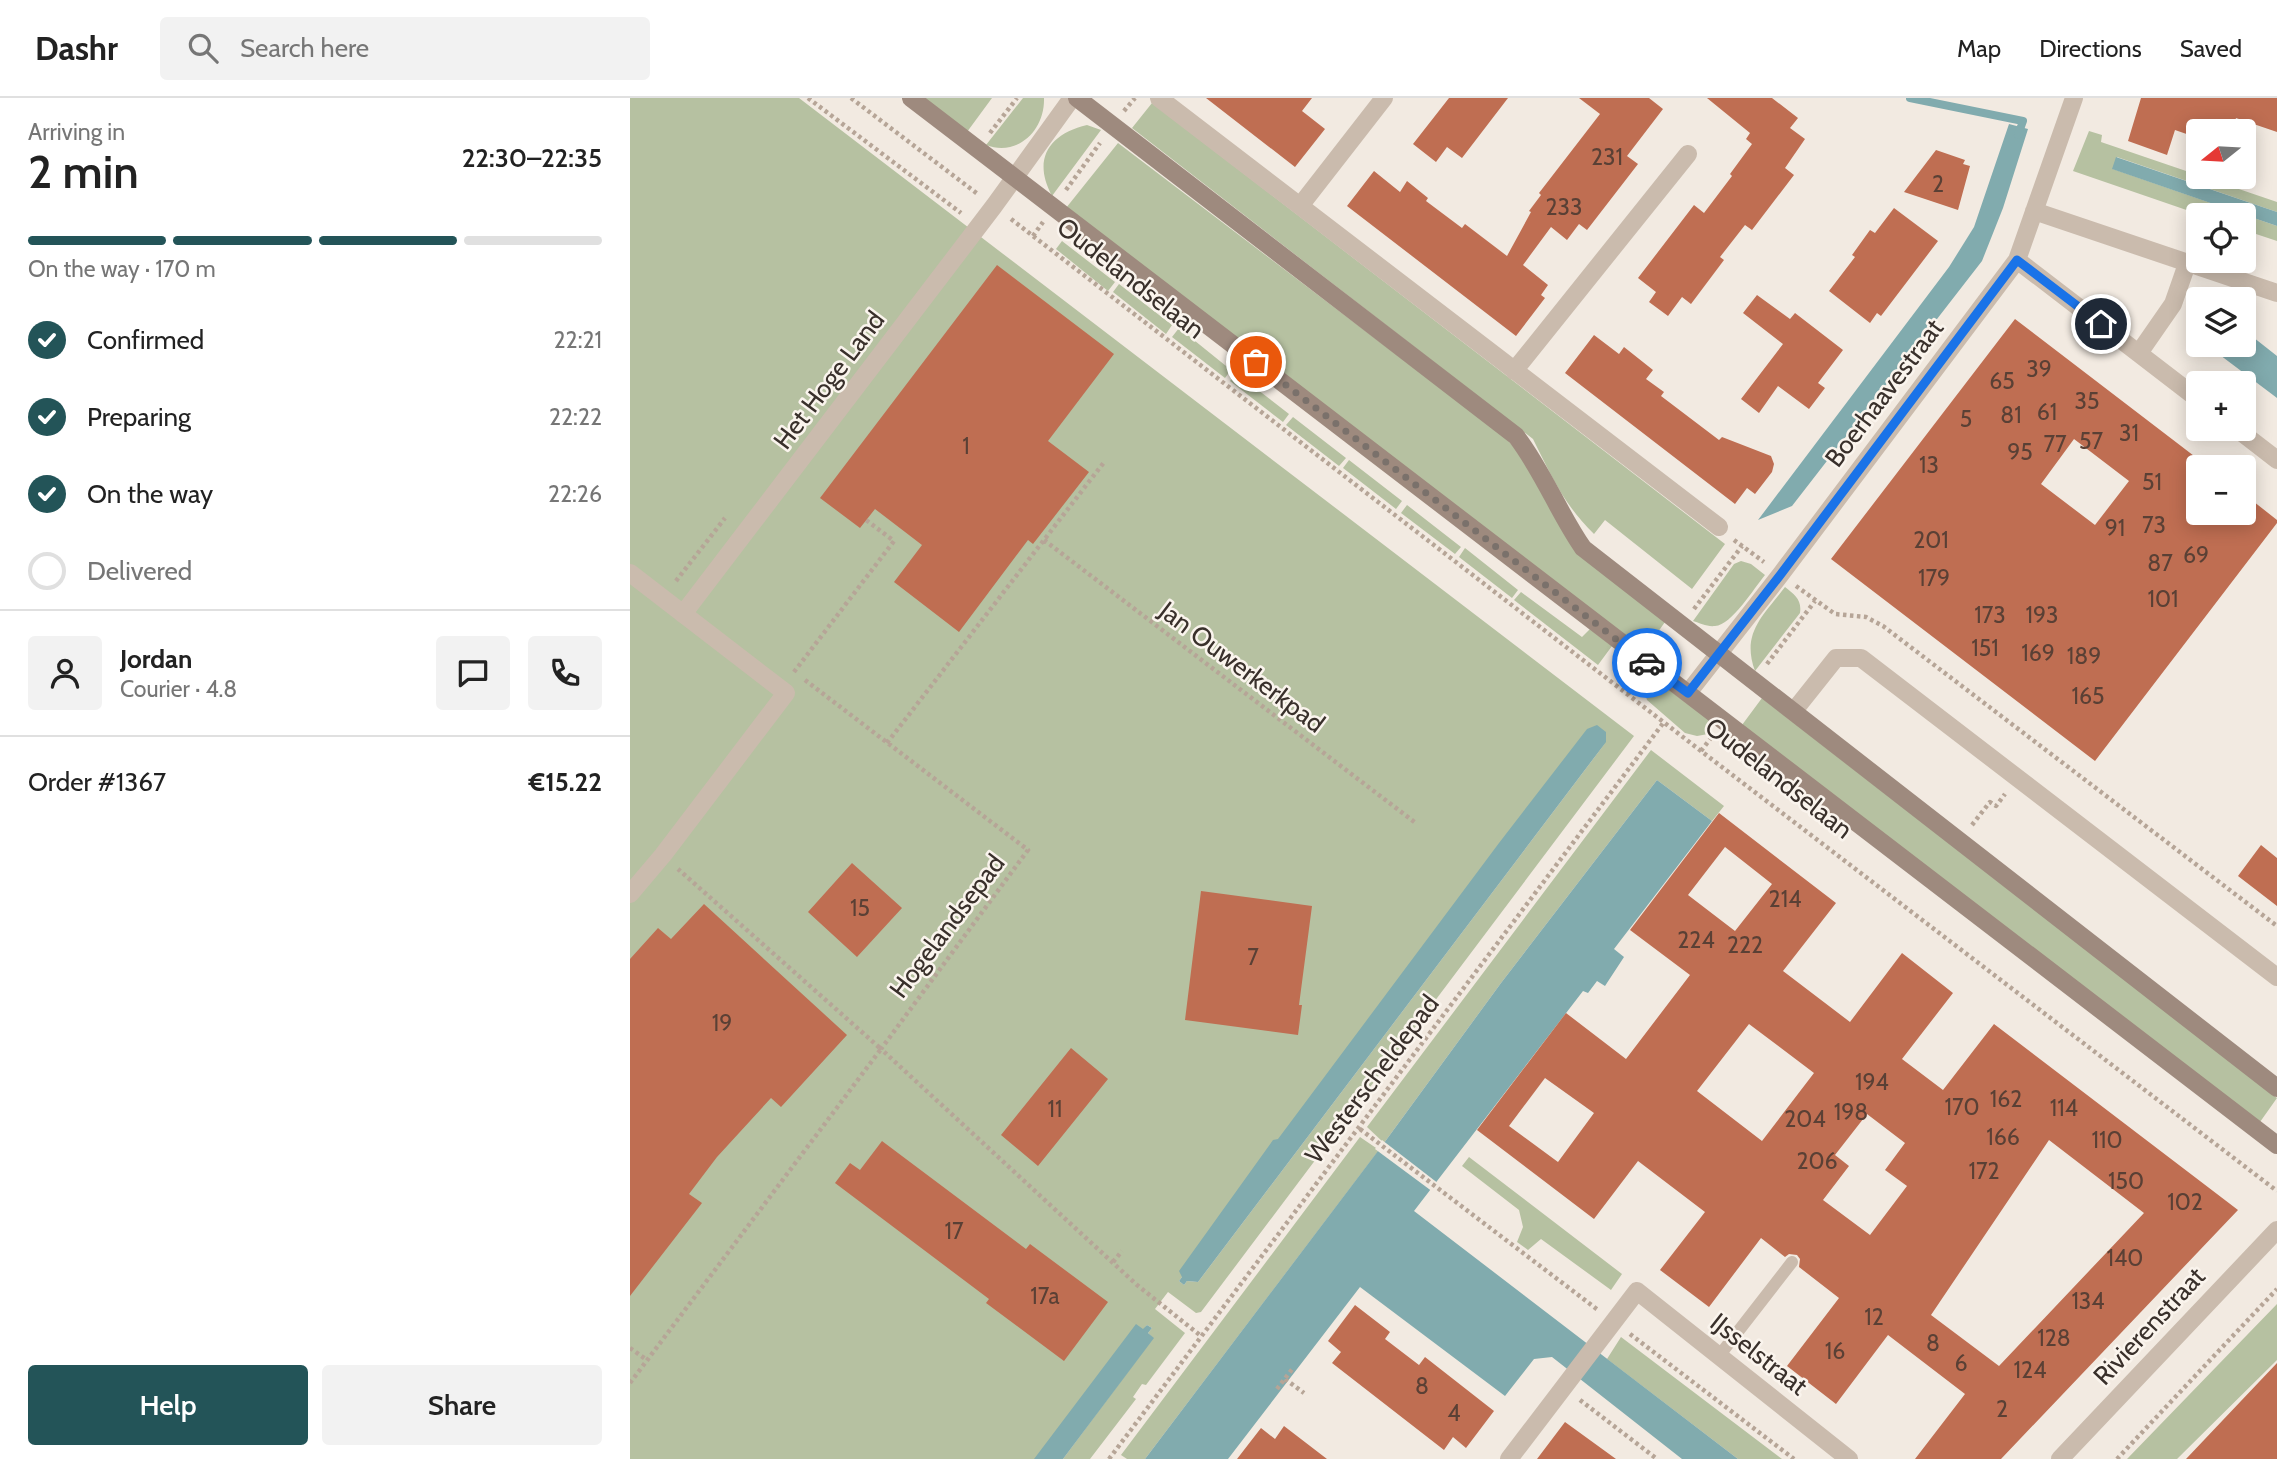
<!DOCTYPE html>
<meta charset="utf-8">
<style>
body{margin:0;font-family:Cabin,sans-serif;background:#f2f2f2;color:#222;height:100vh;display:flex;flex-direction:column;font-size:26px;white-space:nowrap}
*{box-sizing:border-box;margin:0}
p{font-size:23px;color:#767676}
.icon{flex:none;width:38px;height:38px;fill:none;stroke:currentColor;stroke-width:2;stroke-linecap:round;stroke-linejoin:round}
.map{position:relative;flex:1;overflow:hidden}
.side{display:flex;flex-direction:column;background:#fff;width:630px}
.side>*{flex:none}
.needle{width:46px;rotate:252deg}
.buttons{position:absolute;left:1556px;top:21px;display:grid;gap:14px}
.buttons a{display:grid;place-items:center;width:70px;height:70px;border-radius:7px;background:#fff;box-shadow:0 4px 18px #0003;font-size:35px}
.pin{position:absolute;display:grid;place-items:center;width:60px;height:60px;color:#fff;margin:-30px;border:4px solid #fff;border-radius:50%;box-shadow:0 2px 7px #0007}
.courier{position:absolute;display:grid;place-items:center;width:70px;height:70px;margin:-35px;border:5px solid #1a73e8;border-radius:50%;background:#fff;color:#222;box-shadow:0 2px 9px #0007}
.head em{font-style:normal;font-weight:600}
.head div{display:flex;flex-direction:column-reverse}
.head{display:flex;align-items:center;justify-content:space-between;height:119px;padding:0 28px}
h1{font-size:46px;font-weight:600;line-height:52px}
.bar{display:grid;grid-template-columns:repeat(4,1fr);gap:10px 7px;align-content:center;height:84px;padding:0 28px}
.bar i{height:9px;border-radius:5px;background:#e0e0e0}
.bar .on{background:#235458}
.bar p{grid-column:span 4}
.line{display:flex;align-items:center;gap:18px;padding:0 28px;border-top:2px solid #e0e0e0}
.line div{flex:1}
.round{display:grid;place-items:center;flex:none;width:74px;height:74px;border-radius:7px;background:#f2f2f2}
ol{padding:0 28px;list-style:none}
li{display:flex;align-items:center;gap:21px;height:77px}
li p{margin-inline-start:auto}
li .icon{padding:7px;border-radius:50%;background:#235458;color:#fff;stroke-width:4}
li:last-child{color:#767676}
li i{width:38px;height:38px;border:4px solid #e0e0e0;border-radius:50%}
.action{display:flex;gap:14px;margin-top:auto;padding:14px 28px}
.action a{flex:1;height:80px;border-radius:7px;background:#235458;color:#fff;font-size:28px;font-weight:600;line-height:80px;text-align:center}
.action a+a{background:#f2f2f2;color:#222}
header{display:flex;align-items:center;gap:42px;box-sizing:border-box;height:98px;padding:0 35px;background:#fff;border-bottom:2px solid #e0e0e0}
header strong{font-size:33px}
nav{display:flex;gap:38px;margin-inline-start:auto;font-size:24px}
.search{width:490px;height:63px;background:#f2f2f2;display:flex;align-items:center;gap:18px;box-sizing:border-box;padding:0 24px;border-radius:7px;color:#767676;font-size:26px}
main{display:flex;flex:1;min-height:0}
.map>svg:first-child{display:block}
.green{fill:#b6c1a1;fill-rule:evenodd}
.water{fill:#81abae}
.pier{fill:#f2eae1}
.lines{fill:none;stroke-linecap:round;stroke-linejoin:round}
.stream{stroke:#81abae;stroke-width:8}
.building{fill:#bf6e52;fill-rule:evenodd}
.path{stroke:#b6a597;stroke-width:4.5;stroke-dasharray:3.5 3.5;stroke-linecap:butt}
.lane{stroke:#cabbad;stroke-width:12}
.street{stroke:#cabbad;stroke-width:18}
.secondary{stroke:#9e8a7e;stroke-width:18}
.done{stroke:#7a716b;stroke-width:7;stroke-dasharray:0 12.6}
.route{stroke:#1a73e8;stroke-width:9}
.labels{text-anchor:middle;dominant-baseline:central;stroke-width:5;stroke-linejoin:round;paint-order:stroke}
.number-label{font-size:23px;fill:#5a4035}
.street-label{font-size:26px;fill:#39302b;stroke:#faf4ed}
</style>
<header>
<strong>Dashr</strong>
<div class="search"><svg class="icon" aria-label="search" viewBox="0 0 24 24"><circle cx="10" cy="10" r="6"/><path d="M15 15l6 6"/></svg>Search here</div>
<nav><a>Map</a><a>Directions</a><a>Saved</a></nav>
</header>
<main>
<section class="side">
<div class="head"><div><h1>2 min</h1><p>Arriving in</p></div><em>22:30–22:35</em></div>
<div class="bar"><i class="on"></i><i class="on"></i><i class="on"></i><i></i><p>On the way · 170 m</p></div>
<ol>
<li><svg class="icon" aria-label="check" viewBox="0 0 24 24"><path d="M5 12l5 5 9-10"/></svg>Confirmed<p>22:21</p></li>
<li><svg class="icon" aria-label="check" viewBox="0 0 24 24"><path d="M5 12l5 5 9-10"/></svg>Preparing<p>22:22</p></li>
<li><svg class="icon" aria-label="check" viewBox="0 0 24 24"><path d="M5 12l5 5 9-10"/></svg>On the way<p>22:26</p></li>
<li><i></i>Delivered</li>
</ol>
<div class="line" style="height:126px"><a class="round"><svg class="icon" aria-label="person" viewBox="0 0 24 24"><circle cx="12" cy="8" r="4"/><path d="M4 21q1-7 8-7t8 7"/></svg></a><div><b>Jordan</b><p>Courier · 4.8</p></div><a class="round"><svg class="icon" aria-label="chat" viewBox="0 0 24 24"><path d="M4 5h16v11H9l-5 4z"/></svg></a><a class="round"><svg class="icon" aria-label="phone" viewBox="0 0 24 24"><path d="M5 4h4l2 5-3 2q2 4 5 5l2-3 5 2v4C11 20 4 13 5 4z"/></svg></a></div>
<div class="line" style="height:91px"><div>Order #1367</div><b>€15.22</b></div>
<div class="action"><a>Help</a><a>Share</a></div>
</section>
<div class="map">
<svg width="1647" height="1361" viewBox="0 0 1647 1361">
<rect width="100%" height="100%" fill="#f2eae1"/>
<path class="green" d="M 0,0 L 169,0 L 1004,638 L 571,1214 L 566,1215 L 538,1194 L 525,1211 L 555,1235 L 516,1287 L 512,1286 L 503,1299 L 506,1301 L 460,1361 L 433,1361 L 523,1240 L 518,1235 L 522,1230 L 517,1227 L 412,1361 L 0,1361 ZM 976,644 L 568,1184 L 557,1183 L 554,1187 L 549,1183 L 552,1179 Z
M 292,0 L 362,0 L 337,34 Z
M 393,0 L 414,0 C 415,32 388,59 356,47 Z
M 522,5 L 1095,446 L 1062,491 L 975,422 L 964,436 C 934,407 921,377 903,341 L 502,30 Z
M 457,27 L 471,32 L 422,98 C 402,61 419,36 457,27 Z
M 1459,33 L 1472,37 L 1471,44 L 1647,104 L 1647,114 L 1487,59 L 1483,71 L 1647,128 L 1647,143 L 1614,132 L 1614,117 L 1571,117 L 1443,73 Z
M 488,45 L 876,340 L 894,361 L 936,438 L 1035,524 L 1013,555 L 436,110 Z
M 432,143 L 485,184 L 478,193 L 426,151 Z
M 489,186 L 542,227 L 536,236 L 483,194 Z
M 549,230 L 601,272 L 595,280 L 542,239 Z
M 606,275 L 659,316 L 653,324 L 600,283 Z
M 663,319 L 716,360 L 709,368 L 656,327 Z
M 719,362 L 772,403 L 766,411 L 713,370 Z
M 777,407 L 831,449 L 825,456 L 771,415 Z
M 835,450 L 888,492 L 882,500 L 829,459 Z
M 1111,463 L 1121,466 L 1135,477 C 1124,490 1102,527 1085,528 C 1077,529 1070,525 1063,523 L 1104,466 Z
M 1155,489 C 1165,497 1172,502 1170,515 L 1125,573 C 1111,535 1133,518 1155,489 Z
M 891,494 L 952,539 L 960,531 L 982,548 L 968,567 L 884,502 Z
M 1020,578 L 1085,626 L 1078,636 L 1067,638 L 1055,635 L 1017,602 L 1014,592 Z
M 1132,600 L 1647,1000 L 1630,1024 L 1112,627 Z
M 1021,652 L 1094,708 L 1082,723 L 1027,682 L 871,885 L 754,1045 L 737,1029 Z
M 730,1039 L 749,1052 L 515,1361 L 497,1361 L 491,1357 Z
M 839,1059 L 992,1176 L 981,1192 L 911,1141 L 898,1152 L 887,1144 L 893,1129 L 889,1112 L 832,1068 Z
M 1647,1206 L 1647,1262 L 1547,1361 L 1497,1361 Z
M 991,1239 L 1152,1361 L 1108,1361 L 977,1261 Z"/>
<path class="water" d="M 1379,26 L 1398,31 L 1373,110 L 1352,163 L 1162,408 L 1128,422 L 1319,169 L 1344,129 Z
M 1486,59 L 1647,114 L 1647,128 L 1482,71 Z
M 1614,232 L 1647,258 L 1647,300 L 1578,248 L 1614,247 Z
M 967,627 L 976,634 L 976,644 L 568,1184 L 557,1183 L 554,1187 L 549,1183 L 552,1179 L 549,1173 L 643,1042 L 648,1041 L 869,745 L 957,631 Z
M 1027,682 L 1082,723 L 984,851 L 994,859 L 975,888 L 967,883 L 958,895 L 953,893 L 784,1113 L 1108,1361 L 1052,1361 L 922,1259 L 904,1261 L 875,1298 L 730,1189 L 598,1361 L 515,1361 L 754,1045 L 871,885 Z
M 506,1226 L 513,1231 L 517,1227 L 522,1230 L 518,1235 L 524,1240 L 433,1361 L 404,1361 Z"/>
<path class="pier" d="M 752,1042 L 809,1086 L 803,1094 L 745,1051 Z"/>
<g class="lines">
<path class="stream" d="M 1280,0 L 1393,23 L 1388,37"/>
</g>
<path class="building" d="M 576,0 L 682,0 L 672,13 L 695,31 L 665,69 Z
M 819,0 L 878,0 L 832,60 L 817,49 L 806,64 L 783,46 Z
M 949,0 L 1019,0 L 1033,11 L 997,58 L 1008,66 L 957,132 L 949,126 L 937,142 L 921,129 L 893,167 L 918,187 L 911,197 L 915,200 L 886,238 L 717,108 L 744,73 L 770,94 L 777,83 L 798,100 L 796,103 L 832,130 L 835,126 L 877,158 L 901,114 L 899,113 L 911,97 L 909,95 L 970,16 Z
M 1077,0 L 1142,0 L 1168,20 L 1160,30 L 1175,41 L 1155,70 L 1164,77 L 1122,132 L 1115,127 L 1090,159 L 1094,162 L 1061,206 L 1052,199 L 1038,218 L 1019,204 L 1026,194 L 1008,180 L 1064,107 L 1074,115 L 1102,78 L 1100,76 L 1122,46 L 1116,41 L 1120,35 Z
M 1511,0 L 1647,0 L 1647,34 L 1606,20 L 1602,33 L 1568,33 L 1568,40 L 1545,32 L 1537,57 L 1498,43 Z
M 1306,52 L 1335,62 L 1333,66 L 1340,68 L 1328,112 L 1274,94 Z
M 1264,110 L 1308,143 L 1251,218 L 1247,215 L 1240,225 L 1199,193 L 1225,159 L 1222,157 L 1240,132 L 1245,135 Z
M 367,167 L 484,256 L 418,343 L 459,374 L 403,446 L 398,442 L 329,534 L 264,484 L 292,447 L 245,411 L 230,430 L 190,400 Z
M 1127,197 L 1160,221 L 1165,215 L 1213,252 L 1188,285 L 1195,290 L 1179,311 L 1148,288 L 1129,315 L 1111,301 L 1153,246 L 1113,215 Z
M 1385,221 L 1568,361 L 1568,415 L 1614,415 L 1614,396 L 1647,422 L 1647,425 L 1465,663 L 1201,461 ZM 1444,341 L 1499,383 L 1465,427 L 1411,386 Z
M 964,237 L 989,256 L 994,249 L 1023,272 L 1016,281 L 1034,294 L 1031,298 L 1089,342 L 1092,339 L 1141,358 L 1144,366 L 1142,374 L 1125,396 L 1117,390 L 1105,406 L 935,275 Z
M 1089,715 L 1206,805 L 1153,873 L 1220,924 L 1272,855 L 1323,895 L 1272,961 L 1313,992 L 1364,926 L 1608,1112 L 1371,1361 L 1285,1361 L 1335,1296 L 1258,1237 L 1206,1306 L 1157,1268 L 1209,1200 L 1169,1169 L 1170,1161 L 1167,1157 L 1159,1156 L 1155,1159 L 1131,1140 L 1079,1209 L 1030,1172 L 1075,1114 L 1008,1063 L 964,1121 L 847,1032 L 936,915 L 996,961 L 1060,877 L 1000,832 ZM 1095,749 L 1142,786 L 1105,833 L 1058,797 ZM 1119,926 L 1184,975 L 1132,1043 L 1067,993 ZM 915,980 L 964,1015 L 928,1064 L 879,1028 ZM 1237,1016 L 1275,1045 L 1255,1072 L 1277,1088 L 1240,1137 L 1193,1102 L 1219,1068 L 1205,1057 ZM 1419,1042 L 1514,1115 L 1369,1268 L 1301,1217 Z
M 1631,747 L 1647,760 L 1647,808 L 1608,778 Z
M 222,765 L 272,810 L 227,859 L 178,814 Z
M 571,793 L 682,808 L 669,907 L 672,907 L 668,937 L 555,922 Z
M 74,806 L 217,937 L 151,1009 L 141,1000 L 87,1059 L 59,1096 L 72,1105 L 0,1198 L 0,861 L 28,830 L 41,841 Z
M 441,950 L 478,981 L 408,1068 L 371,1037 Z
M 252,1043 L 396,1151 L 400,1146 L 478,1204 L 434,1263 L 356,1205 L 359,1201 L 205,1085 L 220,1065 L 230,1072 Z
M 725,1207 L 760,1234 L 755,1241 L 789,1267 L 795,1259 L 864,1313 L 836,1350 L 823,1339 L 814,1352 L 702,1265 L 711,1254 L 698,1243 Z
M 1647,1265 L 1647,1361 L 1556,1361 Z
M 935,1324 L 986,1361 L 907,1361 Z
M 654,1328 L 697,1361 L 607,1361 L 631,1330 L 645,1341 Z"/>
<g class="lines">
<path class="path" d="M 178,0 L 331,115
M 221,0 L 349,97
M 494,13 L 505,0
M 360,35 L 387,0
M 436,92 L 470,45
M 381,121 L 1071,653 L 1647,1093
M 403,138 L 413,124
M 414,442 L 787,726
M 1104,442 L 1134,464
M 46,483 L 95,420
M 1166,488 L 1205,516 L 1236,519 L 1253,528 L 1647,828
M 1064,511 L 1112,448
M 1137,566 L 1185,503
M 164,574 L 264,443 L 236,422
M 175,582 L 398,752 L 251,951 L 507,1187 L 571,1238
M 998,596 L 1009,582
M 257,645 L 475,363
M 1071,653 L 1081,640
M 1342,727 L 1360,704 L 1366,708 L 1375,696
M 730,1031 L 968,1212
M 483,1164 L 492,1153
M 1000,1236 L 1164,1361
M 0,1250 L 17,1262
M 655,1281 L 674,1295
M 0,1285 L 251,951 L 48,771
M 647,1291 L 663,1270
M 950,1302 L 1027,1361
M 479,1361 L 1034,624
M 1487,1361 L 1647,1191"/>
<path class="lane" d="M 1089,1258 L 1162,1164"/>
<path class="street" d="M 529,0 L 1089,429
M 670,108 L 754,0
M 1404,113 L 1647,195
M 1387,162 L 1568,301
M 1509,255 L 1543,206 L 1557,166
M 884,273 L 1058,56
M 1607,331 L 1647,362
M 0,475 L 156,595 L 33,757 L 0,796
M 53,516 L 364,108 L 442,0
M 1058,595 L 1151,476 L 1387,162 L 1444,0
M 1163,614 L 1206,560 L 1231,560 L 1647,879
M 879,1361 L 1007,1193 L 1219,1361
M 1430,1361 L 1647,1132"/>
<path class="secondary" d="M 281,0 L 1647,1047
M 447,0 L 886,338 C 913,373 928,414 953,450 L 1647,990"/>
</g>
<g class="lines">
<path class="done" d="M 626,264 L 1017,565"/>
<path class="route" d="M 1017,565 L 1058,595 L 1151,476 L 1387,162 L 1471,226"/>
</g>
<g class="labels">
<g class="number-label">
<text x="977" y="59">231</text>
<text x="1308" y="86">2</text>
<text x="934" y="109">233</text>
<text x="1409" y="271">39</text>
<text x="1372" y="283">65</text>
<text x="1457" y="303">35</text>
<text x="1417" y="314">61</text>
<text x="1381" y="317">81</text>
<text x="1336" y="321">5</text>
<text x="1499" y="335">31</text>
<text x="1461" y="343">57</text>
<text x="1425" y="346">77</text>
<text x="336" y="348">1</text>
<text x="1390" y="354">95</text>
<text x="1299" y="367">13</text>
<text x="1522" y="384">51</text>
<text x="1524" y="427">73</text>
<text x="1485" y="430">91</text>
<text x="1301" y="442">201</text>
<text x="1566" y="457">69</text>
<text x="1530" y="465">87</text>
<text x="1304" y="480">179</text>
<text x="1533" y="501">101</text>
<text x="1360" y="517">173</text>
<text x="1412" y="517">193</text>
<text x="1355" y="550">151</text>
<text x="1408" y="555">169</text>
<text x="1454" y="558">189</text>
<text x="1458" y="598">165</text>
<text x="1155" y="801">214</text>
<text x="230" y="810">15</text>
<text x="1066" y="842">224</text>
<text x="1115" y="847">222</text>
<text x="623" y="859">7</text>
<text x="92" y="925">19</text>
<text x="1242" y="984">194</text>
<text x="1376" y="1001">162</text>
<text x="1332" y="1009">170</text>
<text x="1434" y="1010">114</text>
<text x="425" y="1011">11</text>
<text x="1221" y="1014">198</text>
<text x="1175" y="1021">204</text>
<text x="1373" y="1039">166</text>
<text x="1477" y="1042">110</text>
<text x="1187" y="1063">206</text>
<text x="1354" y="1073">172</text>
<text x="1496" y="1083">150</text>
<text x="1555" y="1104">102</text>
<text x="324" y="1133">17</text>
<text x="1495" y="1160">140</text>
<text x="415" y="1198">17a</text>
<text x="1458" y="1203">134</text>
<text x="1244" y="1219">12</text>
<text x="1424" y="1240">128</text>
<text x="1303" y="1245">8</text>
<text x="1205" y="1253">16</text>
<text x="1331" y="1265">6</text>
<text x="1400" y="1272">124</text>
<text x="792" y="1288">8</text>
<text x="1372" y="1311">2</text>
<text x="824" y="1315">4</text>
</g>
<g class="street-label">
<text transform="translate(501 180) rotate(38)">Oudelandselaan</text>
<text transform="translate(199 282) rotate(-53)">Het Hoge Land</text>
<text transform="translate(1254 295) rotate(-53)">Boerhaavestraat</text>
<text transform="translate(612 569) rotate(37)">Jan Ouwerkerkpad</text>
<text transform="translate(1149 680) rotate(38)">Oudelandselaan</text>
<text transform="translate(317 828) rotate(-53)">Hogelandsepad</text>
<text transform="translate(742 981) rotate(-53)">Westerscheldepad</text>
<text transform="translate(1519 1228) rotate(-47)">Rivierenstraat</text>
<text transform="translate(1129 1256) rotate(38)">IJsselstraat</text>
</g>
</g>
</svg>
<div class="buttons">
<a><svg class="needle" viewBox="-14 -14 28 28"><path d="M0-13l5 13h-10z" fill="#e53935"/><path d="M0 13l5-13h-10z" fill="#767676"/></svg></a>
<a><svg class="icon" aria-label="locate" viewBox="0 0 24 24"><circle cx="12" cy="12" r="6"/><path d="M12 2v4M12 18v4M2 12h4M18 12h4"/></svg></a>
<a><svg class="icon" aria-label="layers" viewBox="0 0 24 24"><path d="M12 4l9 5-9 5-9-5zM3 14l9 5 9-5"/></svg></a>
<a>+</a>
<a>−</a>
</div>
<div class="pin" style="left:626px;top:264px;background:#ea580c"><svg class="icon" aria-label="bag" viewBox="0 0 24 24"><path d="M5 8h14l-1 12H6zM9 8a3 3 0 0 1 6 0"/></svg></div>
<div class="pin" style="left:1471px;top:226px;background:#1f2937"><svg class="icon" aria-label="home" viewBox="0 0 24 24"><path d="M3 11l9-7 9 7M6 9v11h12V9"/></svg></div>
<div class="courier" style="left:1017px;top:565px"><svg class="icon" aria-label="car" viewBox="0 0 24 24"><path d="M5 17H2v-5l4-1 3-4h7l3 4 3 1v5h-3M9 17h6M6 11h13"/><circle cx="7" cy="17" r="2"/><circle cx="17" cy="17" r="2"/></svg></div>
</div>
</main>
